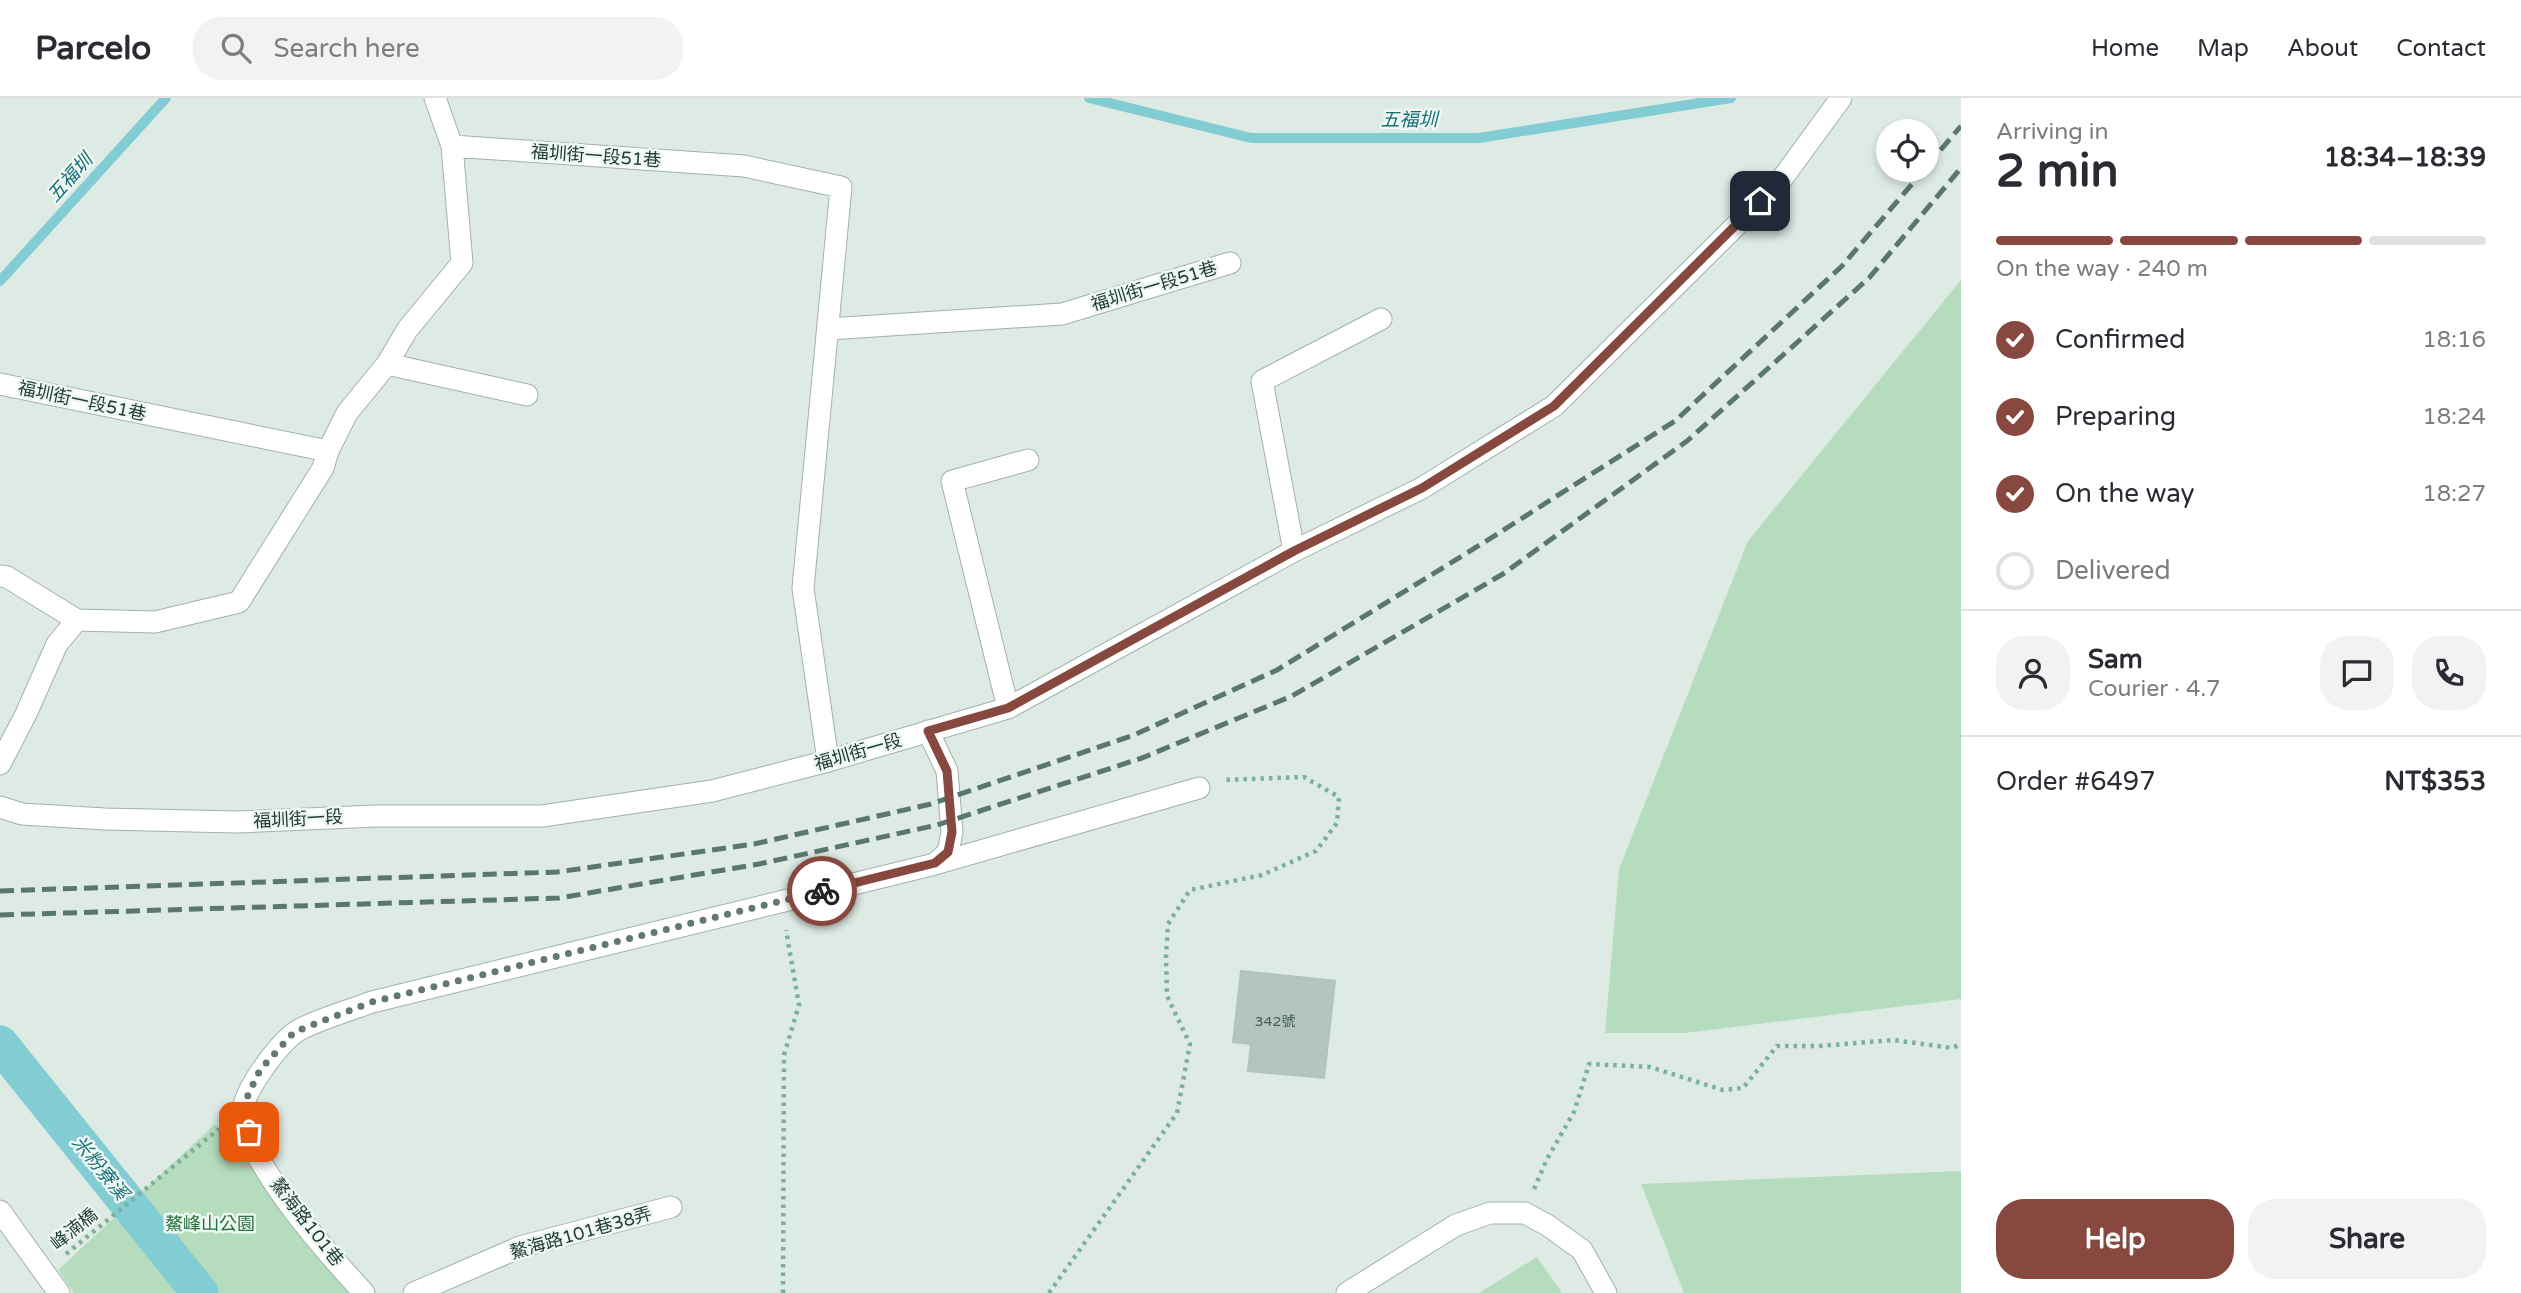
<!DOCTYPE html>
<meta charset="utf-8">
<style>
body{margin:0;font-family:"Varela Round","Noto Sans TC",sans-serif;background:#f2f2f3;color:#2b2b33;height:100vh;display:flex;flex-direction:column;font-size:26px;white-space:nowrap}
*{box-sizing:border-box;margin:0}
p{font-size:23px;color:#7c7c81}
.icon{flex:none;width:38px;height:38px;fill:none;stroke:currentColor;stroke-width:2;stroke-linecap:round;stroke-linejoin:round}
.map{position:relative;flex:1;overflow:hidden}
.details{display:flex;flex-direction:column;background:#fff;width:560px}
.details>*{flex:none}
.buttons{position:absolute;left:1876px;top:21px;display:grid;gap:14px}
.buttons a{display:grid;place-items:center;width:63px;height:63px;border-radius:50%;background:#fff;box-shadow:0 4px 10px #0003;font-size:35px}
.pin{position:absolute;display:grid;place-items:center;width:60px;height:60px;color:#fff;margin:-30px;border-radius:14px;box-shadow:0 4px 10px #0006}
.courier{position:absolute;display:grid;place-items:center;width:70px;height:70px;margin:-35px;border:5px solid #87483f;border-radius:50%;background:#fff;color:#222;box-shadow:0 2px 9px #0007}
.overview em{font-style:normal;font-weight:700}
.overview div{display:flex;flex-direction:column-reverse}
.overview{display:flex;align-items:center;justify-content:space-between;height:119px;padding:0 35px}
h1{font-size:46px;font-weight:700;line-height:52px}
.bar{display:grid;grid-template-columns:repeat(4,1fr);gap:10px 7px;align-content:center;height:84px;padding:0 35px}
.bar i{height:9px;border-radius:5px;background:#e1e1e2}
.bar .current{background:#87483f}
.bar p{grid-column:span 4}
.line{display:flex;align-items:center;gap:18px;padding:0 35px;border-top:2px solid #e1e1e2}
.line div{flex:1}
.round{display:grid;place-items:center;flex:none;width:74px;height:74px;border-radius:28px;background:#f2f2f3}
ol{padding:0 35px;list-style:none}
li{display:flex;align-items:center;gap:21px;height:77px}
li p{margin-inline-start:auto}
li .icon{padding:7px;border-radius:50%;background:#87483f;color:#fff;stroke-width:4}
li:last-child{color:#7c7c81}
li i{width:38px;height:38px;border:4px solid #e1e1e2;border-radius:50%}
.button{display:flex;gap:14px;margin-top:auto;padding:14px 35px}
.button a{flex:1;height:80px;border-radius:28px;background:#87483f;color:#fff;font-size:28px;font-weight:700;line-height:80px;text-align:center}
.button a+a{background:#f2f2f3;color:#2b2b33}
header{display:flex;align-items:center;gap:42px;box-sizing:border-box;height:98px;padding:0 35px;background:#fff;border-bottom:2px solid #e1e1e2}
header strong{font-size:33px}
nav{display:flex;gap:38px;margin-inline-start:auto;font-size:24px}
.search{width:490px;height:63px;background:#f2f2f3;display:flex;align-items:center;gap:18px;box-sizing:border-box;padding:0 24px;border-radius:28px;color:#7c7c81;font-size:26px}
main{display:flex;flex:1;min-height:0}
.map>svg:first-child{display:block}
.green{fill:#b5ddbd}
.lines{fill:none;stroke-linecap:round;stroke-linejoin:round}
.stream{stroke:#82ccd3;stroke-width:10}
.canal{stroke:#82ccd3;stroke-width:37}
.building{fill:#b3c5bd;stroke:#b0c4ba;stroke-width:2}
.minor-casing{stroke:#a1b2ab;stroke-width:23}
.path{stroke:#7db09c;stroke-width:4.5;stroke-dasharray:3.5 5;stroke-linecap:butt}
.minor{stroke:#fff;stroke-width:21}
.rail{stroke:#59776c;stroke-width:5;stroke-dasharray:14 7;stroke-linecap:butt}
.done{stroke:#627870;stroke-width:7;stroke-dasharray:0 12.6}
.route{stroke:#87483f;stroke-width:9}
.labels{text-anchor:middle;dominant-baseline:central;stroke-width:5;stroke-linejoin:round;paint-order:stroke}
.number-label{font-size:14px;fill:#445e54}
.street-label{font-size:18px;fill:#1f3b31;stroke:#eef7f2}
.park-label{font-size:18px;fill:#27733f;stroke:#eef7f2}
.water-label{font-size:19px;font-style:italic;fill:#176f79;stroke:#eef7f2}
</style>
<header>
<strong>Parcelo</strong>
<div class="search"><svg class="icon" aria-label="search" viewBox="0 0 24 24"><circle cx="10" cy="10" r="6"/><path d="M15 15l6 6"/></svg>Search here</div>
<nav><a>Home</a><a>Map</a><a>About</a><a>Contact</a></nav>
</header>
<main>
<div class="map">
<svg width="1961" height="1195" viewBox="0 0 1961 1195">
<rect width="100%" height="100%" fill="#deeae4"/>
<path class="green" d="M 1961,182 L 1961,901 L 1685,935 L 1605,935 L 1619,771 L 1748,443 Z
M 215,1026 L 359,1195 L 74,1195 L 58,1172 Z
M 1961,1073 L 1961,1195 L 1684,1195 L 1641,1086 Z
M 1537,1159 L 1562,1195 L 1479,1195 Z"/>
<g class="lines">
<path class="stream" d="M 1089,0 L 1251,40 L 1479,40 L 1731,0
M 0,183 L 166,0"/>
<path class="canal" d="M 0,946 L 200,1195"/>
</g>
<path class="building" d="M 1241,873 L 1335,883 L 1324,980 L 1248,973 L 1251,946 L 1233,944 Z"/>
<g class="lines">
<g class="minor-casing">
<path id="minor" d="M 452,48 L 744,68 L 841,89 L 803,490 L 828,663
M 828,231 L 1062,216 L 1230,165
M 387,266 L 527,297
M 0,286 L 328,353
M 1294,453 L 1262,283 L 1381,221
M 0,478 L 7,479 L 77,522
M 1008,610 L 952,383 L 1028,362
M 928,633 L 947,673 L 952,734 L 948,754 L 935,766
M 0,666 L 26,616 L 57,546 L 77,522 L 155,524 L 239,504 L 323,370 L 328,353 L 347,315 L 387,266 L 407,232 L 462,165 L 452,48 L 435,0
M 0,709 L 22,716 L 105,721 L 236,724 L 376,718 L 542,718 L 712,693 L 828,663 L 1008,610 L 1294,453 L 1422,390 L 1554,308 L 1779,85 L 1841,0
M 0,1113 L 59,1195
M 364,1195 C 330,1158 246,1065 243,1015 C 242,994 277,949 293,936 C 306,925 354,911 372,904 L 935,766 L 1199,690
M 414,1195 L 520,1149 L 671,1109
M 1347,1195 L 1456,1127 L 1490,1115 L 1525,1115 L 1547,1127 L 1582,1152 L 1606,1195"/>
</g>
<path class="path" d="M 1534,1091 L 1547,1061 L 1574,1014 L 1589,966 L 1650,969 L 1723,992 L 1743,990 L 1777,948 L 1820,948 L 1893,942 L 1952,950 L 1961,946
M 66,1156 L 219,1031
M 783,1195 L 784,957 L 799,907 L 786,832
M 1049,1195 L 1177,1015 L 1190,946 L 1167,898 L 1166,858 L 1168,826 L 1190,792 L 1262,777 L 1316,753 L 1337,725 L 1339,699 L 1304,679 L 1223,682"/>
<use href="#minor" class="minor"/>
<path class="rail" d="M 1927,68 L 1961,28
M 0,793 L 557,774 L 754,746 L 931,706 L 1134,637 L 1277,572 L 1483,445 L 1675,323 L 1842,168 L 1924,72
M 0,817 L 559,800 L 759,766 L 937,727 L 1142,660 L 1292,598 L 1503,476 L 1687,343 L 1869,180 L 1961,70"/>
</g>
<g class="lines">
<path class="done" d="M 249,1034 L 243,1014 L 248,997 L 260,972 L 294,934 L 372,904 L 822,793"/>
<path class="route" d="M 822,793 L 935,765 L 948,754 L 952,734 L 947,673 L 928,633 L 1008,610 L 1294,453 L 1422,390 L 1554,308 L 1760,103"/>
</g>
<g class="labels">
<g class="number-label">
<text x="1275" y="923">342號</text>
</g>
<g class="street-label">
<text transform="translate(596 58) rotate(4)">福圳街一段51巷</text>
<text transform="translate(1154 188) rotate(-17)">福圳街一段51巷</text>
<text transform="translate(82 303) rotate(12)">福圳街一段51巷</text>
<text transform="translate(858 654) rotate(-16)">福圳街一段</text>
<text transform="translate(298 721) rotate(-3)">福圳街一段</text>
<text transform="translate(307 1124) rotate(52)">鰲海路101巷</text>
<text transform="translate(74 1131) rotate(-39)">峰湳橋</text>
<text transform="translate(581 1135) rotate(-16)">鰲海路101巷38弄</text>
</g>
<g class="park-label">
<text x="210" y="1126">鰲峰山公園</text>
</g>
<g class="water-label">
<text x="1409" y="22">五福圳</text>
<text transform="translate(70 80) rotate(-48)">五福圳</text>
<text transform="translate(100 1070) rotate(51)">米粉寮溪</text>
</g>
</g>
</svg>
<div class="buttons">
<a><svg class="icon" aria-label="locate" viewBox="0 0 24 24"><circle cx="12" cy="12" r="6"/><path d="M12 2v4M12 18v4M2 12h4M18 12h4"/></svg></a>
</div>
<div class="pin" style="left:249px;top:1034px;background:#ea580c"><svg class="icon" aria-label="bag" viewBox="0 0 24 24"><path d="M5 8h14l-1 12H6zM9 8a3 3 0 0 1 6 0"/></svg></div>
<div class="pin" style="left:1760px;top:103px;background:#1f2937"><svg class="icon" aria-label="home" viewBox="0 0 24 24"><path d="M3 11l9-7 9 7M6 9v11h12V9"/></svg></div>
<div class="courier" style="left:822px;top:793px"><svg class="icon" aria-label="bike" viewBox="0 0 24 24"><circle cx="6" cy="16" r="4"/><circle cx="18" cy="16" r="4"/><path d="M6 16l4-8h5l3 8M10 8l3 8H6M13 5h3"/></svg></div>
</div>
<section class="details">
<div class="overview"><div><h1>2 min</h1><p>Arriving in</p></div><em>18:34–18:39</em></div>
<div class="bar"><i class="current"></i><i class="current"></i><i class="current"></i><i></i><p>On the way · 240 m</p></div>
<ol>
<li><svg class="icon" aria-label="check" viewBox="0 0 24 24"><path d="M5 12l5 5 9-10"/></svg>Confirmed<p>18:16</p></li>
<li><svg class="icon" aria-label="check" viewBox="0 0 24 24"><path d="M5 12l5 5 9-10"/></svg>Preparing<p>18:24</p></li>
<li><svg class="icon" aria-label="check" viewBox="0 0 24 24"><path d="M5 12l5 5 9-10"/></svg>On the way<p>18:27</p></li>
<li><i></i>Delivered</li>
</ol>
<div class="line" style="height:126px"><a class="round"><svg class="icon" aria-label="person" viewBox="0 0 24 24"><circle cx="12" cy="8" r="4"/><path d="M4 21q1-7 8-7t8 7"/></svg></a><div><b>Sam</b><p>Courier · 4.7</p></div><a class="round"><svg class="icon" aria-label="chat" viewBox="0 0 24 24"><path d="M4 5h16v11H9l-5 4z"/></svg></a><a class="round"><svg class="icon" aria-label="phone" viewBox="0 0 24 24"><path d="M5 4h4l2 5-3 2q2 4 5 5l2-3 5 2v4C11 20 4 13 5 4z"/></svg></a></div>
<div class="line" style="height:91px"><div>Order #6497</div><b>NT$353</b></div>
<div class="button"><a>Help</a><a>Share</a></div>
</section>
</main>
